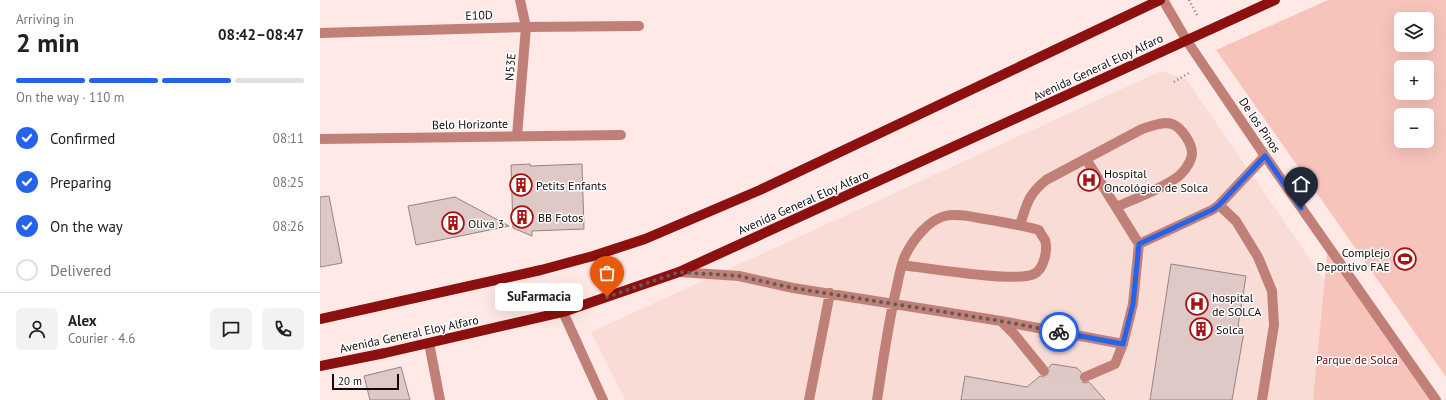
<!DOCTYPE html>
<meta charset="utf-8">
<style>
body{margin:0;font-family:"PT Sans",sans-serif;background:#f2f2f2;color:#202124;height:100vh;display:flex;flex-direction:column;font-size:15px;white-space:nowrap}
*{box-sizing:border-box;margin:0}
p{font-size:13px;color:#757577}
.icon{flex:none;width:22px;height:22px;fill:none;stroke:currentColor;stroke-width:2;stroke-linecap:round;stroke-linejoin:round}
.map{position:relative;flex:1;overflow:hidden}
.sheet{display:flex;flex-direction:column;background:#fff;width:320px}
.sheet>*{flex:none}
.fabs{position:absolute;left:1074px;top:12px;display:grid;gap:8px}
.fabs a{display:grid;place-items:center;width:40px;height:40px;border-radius:6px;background:#fff;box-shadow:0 4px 16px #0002;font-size:20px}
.scale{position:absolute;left:12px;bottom:10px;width:67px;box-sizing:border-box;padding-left:4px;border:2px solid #120b0a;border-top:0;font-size:11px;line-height:14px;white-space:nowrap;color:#120b0a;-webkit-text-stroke:3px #fff;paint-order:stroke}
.pin{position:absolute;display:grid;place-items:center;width:34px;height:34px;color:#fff;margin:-41px -17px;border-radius:50% 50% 50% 0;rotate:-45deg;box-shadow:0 0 4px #0007}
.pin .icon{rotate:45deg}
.courier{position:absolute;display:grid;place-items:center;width:40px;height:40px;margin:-20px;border:3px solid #2563eb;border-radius:50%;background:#fff;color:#222;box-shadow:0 1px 5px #0007}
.bubble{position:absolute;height:28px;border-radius:6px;background:#fff;box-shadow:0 4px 16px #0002;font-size:13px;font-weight:700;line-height:28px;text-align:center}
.head em{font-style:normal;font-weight:700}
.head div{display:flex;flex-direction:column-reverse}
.head{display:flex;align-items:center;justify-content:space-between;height:68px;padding:0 16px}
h1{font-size:26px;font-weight:700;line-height:30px}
.bar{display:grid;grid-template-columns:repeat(4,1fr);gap:6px 4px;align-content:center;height:48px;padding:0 16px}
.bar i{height:5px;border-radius:3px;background:#e0e0e0}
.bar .current{background:#2563eb}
.bar p{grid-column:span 4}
.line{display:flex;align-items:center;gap:10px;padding:0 16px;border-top:1px solid #e0e0e0}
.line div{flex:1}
.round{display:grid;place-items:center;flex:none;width:42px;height:42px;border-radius:6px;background:#f2f2f2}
ol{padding:0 16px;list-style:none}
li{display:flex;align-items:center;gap:12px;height:44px}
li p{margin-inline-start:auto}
li .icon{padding:4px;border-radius:50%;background:#2563eb;color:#fff;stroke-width:4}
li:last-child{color:#757577}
li i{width:22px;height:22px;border:2px solid #e0e0e0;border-radius:50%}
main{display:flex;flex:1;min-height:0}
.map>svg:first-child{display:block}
.built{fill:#fadcd7}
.green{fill:#f7c4bc;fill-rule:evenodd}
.building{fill:#dec9c6;stroke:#968380}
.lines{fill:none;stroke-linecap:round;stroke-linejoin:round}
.minor-tunnel{stroke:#dbc8c5;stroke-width:10;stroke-dasharray:10 5;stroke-linecap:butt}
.path{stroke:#867876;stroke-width:2.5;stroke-dasharray:1 3;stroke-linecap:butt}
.minor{stroke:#c18077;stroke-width:10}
.major{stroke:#8c100f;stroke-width:10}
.done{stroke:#655957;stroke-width:4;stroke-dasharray:0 7.2}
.route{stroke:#2563eb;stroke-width:5}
.labels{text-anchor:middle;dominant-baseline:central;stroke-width:3;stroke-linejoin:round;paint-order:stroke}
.street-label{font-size:12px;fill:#120b0a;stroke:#fff}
.poi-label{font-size:12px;fill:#120b0a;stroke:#fff;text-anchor:start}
.park-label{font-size:12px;fill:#630606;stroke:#fff}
</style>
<main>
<section class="sheet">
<div class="head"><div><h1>2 min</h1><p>Arriving in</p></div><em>08:42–08:47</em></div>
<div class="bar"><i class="current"></i><i class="current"></i><i class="current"></i><i></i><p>On the way · 110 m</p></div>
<ol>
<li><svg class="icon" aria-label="check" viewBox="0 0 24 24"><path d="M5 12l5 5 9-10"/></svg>Confirmed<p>08:11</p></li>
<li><svg class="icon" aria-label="check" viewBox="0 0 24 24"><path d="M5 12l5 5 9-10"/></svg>Preparing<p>08:25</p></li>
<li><svg class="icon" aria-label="check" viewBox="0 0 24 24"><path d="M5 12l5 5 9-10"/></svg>On the way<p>08:26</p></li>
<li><i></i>Delivered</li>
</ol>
<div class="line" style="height:72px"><a class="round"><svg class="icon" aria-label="person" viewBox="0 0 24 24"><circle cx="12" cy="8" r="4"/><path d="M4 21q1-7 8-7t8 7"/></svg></a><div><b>Alex</b><p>Courier · 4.6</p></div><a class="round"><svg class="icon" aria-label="chat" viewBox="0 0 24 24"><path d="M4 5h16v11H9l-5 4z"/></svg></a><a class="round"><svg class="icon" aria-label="phone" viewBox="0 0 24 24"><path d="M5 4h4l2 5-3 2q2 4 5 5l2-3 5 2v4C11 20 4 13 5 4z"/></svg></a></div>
</section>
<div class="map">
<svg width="1126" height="400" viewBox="0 0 1126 400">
<rect width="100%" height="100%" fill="#ffe9e6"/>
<path class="built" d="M 841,71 L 866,79 L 1005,281 L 993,400 L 305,400 L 271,332 Z"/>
<path class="green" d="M 1008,0 L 1126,0 L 1126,377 L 896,50 ZM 1081,19 L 1107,19 L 1107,45 L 1081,45 ZM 1081,67 L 1107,67 L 1107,93 L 1081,93 ZM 1081,115 L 1107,115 L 1107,141 L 1081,141 Z
M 1008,246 L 1116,400 L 993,400 Z"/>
<path class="building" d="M 210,164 L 210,166 L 262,164 L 264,229 L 212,231 L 212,236 L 193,228 L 191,165 Z
M 9,196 L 22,263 L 0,267 L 0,197 Z
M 135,197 L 189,226 L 96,245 L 88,206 Z
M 851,264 L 926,276 L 918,326 L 924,332 L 912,400 L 830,400 Z
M 732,364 L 757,368 L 761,372 L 759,377 L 761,382 L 765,383 L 769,382 L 785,400 L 641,400 L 645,376 L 707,387 L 720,376 L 725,377 L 728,376 L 730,370 L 729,367 Z
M 81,367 L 90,400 L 50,400 L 44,376 Z"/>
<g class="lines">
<path class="minor-tunnel" d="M 724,371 C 735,378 752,379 765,377"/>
<path class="path" d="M 869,0 L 878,17
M 854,82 L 869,73"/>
<path class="minor" d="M 843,0 L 867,41 L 945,156 L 1116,400
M 0,33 L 206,27 L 319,26
M 197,136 L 206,27 L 200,0
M 0,139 L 301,135
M 899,205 L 916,221 L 938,257 L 952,291 L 954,325 L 942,400
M 700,225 C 707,203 708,195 726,180 L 822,129 C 831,126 843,121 852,124 C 861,127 872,143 872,153 C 872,160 866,169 861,174 C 849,186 812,200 796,207
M 819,244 L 892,210 L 899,205 L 945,156
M 359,272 L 419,276 L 473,288 L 681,321 L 694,334 L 724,371
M 243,312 L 283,400
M 681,321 L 803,344
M 109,343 L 120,400
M 765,377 L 795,364 L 803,344 L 813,304 L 819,244 L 766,159
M 489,400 L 510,293
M 557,400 C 563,362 568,323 577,286 C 579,276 581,265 585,256 C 592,241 608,220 625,216 C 638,213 652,217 665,219 C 683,222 701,225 719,230 C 720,233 723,237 725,240 C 728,250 724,269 714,274 C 697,283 606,268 582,265"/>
<path class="major" d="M 0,319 L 221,270 L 273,256 L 325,239 L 440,190 L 840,0
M 0,366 L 65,353 L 243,312 L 359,272 L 955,0"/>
</g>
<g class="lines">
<path class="done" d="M 287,297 L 359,272 L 419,276 L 473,288 L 681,321 L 739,332"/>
<path class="route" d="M 739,332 L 803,344 L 813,304 L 819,244 L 892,210 L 899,205 L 945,156 L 981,208"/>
</g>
<defs>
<g id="hospital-ring" transform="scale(1.15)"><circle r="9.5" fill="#fff" stroke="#a71312" stroke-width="1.5"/><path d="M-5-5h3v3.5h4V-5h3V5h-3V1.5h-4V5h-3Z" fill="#a71312"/></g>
<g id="building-ring" transform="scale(1.15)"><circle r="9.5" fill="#fff" stroke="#a71312" stroke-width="1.5"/><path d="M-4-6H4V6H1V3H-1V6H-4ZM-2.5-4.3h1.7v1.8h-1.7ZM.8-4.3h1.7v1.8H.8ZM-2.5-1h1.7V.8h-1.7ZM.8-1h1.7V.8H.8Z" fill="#a71312"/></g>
<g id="stadium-ring" transform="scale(1.15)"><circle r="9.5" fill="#fff" stroke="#a71312" stroke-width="1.5"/><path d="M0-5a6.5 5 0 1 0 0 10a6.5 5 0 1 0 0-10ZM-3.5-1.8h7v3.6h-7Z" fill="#a71312"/></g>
</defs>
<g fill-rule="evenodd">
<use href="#hospital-ring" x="769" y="180"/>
<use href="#building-ring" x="201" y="185"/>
<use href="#building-ring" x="202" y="217"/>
<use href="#building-ring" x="133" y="223"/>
<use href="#stadium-ring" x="1085" y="259"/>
<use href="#hospital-ring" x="877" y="304"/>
<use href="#building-ring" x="881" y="329"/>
</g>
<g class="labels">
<g class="street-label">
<text transform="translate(159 15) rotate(-2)">E10D</text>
<text transform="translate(190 67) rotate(-85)">N53E</text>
<text transform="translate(778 67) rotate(-25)">Avenida General Eloy Alfaro</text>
<text transform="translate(150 124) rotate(-1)">Belo Horizonte</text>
<text transform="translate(940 125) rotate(56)">De los Pinos</text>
<text transform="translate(483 202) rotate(-24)">Avenida General Eloy Alfaro</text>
<text transform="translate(89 334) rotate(-12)">Avenida General Eloy Alfaro</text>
</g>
<g class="poi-label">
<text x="784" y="173">Hospital<tspan x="784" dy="14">Oncológico de Solca</tspan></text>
<text x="216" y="185">Petits Enfants</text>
<text x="218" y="217">BB Fotos</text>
<text x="148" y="223">Oliva 3</text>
<text x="1070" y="252" text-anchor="end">Complejo<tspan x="1070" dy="14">Deportivo FAE</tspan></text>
<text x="892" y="297">hospital<tspan x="892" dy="14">de SOLCA</tspan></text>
<text x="896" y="329">Solca</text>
</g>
<g class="park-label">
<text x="1037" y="359">Parque de Solca</text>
</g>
</g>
</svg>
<div class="fabs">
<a><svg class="icon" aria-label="layers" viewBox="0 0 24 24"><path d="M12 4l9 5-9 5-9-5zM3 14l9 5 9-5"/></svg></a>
<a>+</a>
<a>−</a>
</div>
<div class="scale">20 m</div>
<div class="pin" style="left:287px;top:297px;background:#ea580c"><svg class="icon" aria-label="bag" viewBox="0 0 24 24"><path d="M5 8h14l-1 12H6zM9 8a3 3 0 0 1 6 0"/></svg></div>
<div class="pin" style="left:981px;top:208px;background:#1f2937"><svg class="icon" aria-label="home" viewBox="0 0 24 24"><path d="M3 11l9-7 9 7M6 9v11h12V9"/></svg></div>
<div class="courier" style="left:739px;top:332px"><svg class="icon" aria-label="bike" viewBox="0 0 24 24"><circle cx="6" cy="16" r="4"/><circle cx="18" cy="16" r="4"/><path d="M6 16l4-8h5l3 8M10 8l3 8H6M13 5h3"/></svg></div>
<div class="bubble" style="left:175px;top:283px;width:88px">SuFarmacia</div>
</div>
</main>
